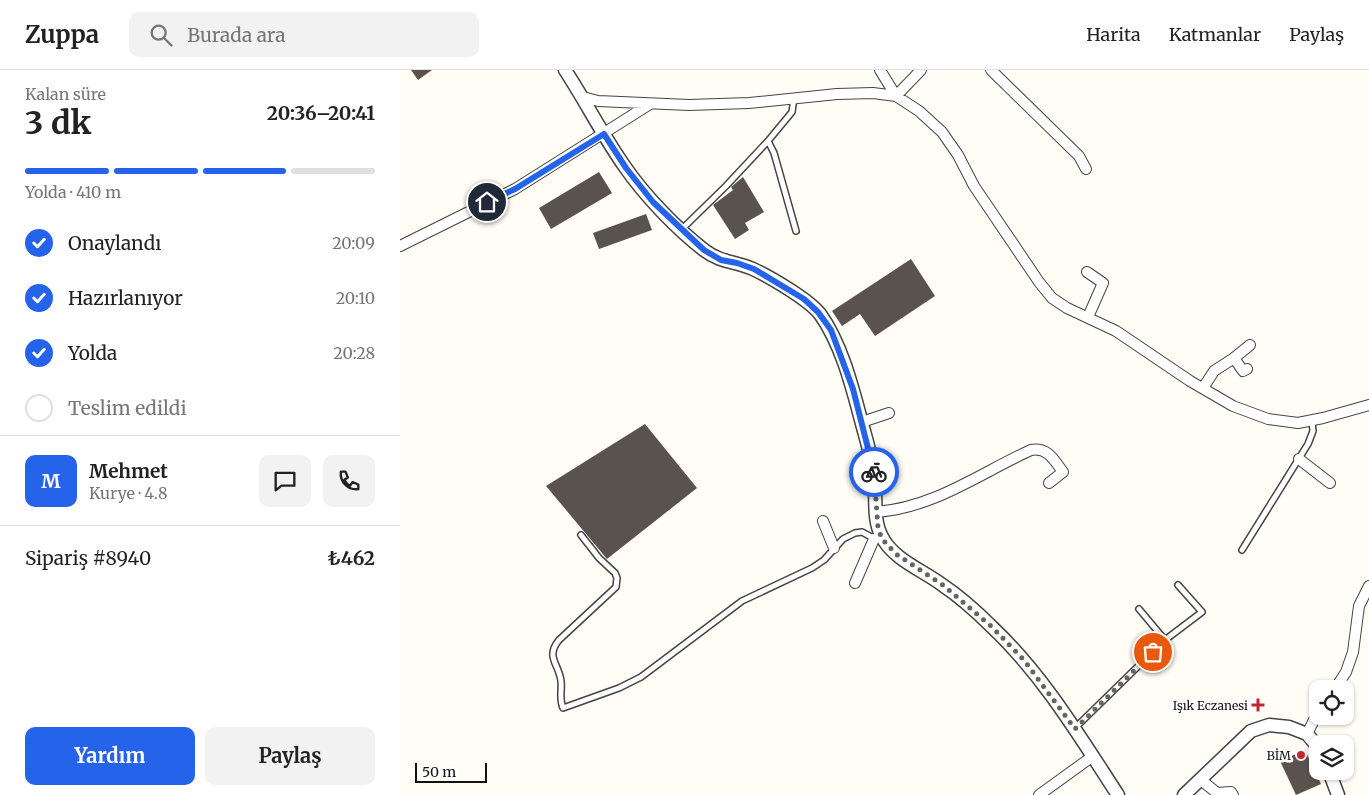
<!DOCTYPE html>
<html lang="tr">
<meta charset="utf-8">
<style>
body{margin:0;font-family:Merriweather,serif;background:#f2f2f2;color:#222;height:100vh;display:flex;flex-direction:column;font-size:19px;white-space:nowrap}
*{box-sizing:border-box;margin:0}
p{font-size:16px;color:#767676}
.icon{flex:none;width:28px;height:28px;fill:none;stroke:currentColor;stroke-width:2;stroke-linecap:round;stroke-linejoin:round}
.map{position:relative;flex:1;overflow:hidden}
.panel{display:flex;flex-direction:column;background:#fff;width:400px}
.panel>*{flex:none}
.fabs{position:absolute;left:909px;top:610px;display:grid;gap:10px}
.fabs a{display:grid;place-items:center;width:45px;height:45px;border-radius:10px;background:#fff;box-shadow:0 1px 4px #0004;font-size:25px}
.scale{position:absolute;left:15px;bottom:12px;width:72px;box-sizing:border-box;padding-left:5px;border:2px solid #111;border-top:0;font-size:14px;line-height:18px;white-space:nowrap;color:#111;-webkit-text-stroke:4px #fff;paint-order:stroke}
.pin{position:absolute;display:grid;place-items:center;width:42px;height:42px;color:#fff;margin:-21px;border:2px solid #fff;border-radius:50%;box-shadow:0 1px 5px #0007}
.courier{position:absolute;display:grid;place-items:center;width:50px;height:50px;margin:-25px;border:4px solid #2563eb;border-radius:50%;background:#fff;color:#222;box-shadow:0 1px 6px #0007}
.overview em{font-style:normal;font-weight:700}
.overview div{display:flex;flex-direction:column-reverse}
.overview{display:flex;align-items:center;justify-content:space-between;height:85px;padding:0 25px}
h1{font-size:32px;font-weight:700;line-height:38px}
.bar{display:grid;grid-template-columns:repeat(4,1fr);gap:8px 5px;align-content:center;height:60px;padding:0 25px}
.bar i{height:6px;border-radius:4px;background:#e0e0e0}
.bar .on{background:#2563eb}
.bar p{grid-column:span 4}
.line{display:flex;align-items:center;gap:12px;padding:0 25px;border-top:1px solid #e0e0e0}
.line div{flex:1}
.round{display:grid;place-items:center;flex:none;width:52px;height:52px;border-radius:10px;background:#f2f2f2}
ol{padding:0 25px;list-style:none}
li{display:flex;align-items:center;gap:15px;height:55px}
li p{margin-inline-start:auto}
li .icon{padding:5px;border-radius:50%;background:#2563eb;color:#fff;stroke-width:4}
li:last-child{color:#767676}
li i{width:28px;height:28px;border:2px solid #e0e0e0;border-radius:50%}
.action{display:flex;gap:10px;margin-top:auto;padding:10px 25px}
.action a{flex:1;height:58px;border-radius:10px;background:#2563eb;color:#fff;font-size:20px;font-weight:700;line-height:58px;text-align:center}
.action a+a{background:#f2f2f2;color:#222}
header{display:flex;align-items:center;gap:30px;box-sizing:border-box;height:70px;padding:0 25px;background:#fff;border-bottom:1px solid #e0e0e0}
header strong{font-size:24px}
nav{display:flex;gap:28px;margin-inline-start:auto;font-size:18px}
.search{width:350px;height:45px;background:#f2f2f2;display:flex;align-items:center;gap:12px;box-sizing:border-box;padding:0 18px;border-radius:10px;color:#767676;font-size:19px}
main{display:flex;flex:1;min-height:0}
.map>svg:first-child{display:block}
.building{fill:#5a524d}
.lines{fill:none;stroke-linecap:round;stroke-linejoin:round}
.service-casing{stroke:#444;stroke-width:8}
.minor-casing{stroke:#444;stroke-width:12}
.tertiary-casing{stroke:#444;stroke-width:15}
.service{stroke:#fff;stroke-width:5}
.minor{stroke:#fff;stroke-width:10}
.tertiary{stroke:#fff;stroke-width:12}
.done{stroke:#646461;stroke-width:5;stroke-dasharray:0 9}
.route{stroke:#2563eb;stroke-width:6}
.poi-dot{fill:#c4262e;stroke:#fff;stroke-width:2}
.labels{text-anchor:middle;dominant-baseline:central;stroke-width:5;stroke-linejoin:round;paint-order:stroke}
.poi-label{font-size:12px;fill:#111;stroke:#fff;text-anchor:end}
</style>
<header>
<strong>Zuppa</strong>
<div class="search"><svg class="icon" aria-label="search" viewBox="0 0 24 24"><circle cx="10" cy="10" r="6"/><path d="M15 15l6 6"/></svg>Burada ara</div>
<nav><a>Harita</a><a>Katmanlar</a><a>Paylaş</a></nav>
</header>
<main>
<section class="panel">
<div class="overview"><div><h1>3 dk</h1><p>Kalan süre</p></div><em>20:36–20:41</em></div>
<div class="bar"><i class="on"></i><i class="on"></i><i class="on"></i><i></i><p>Yolda · 410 m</p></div>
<ol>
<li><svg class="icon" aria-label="check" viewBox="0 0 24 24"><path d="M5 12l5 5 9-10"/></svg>Onaylandı<p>20:09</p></li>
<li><svg class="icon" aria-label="check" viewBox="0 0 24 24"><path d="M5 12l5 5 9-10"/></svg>Hazırlanıyor<p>20:10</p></li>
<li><svg class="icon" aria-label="check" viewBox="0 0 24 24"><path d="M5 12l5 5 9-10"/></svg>Yolda<p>20:28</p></li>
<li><i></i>Teslim edildi</li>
</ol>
<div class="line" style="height:90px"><b class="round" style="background:#2563eb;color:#fff">M</b><div><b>Mehmet</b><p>Kurye · 4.8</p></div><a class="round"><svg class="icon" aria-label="chat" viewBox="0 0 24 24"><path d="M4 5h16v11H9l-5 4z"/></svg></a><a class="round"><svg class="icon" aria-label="phone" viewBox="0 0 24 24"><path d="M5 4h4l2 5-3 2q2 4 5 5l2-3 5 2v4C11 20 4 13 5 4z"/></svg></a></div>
<div class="line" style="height:65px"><div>Sipariş #8940</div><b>₺462</b></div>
<div class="action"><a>Yardım</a><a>Paylaş</a></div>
</section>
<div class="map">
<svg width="969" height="725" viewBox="0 0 969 725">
<rect width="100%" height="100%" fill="#fffdf5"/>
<path class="building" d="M 11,0 L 32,0 L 18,10 Z
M 199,102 L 212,123 L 151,159 L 139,138 Z
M 343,107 L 364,142 L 345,153 L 349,160 L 335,169 L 313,135 L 333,120 L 331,117 Z
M 246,144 L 252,160 L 199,179 L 193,163 Z
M 511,189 L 535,226 L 475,266 L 460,244 L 442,256 L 432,241 Z
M 245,354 L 297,418 L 207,489 L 146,416 Z
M 905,680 L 921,714 L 896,725 L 880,691 Z"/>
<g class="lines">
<g class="service-casing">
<path id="service" d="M 368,71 L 374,83 L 396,161
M 282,159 L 326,116 L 368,71 L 392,42 L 394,28
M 181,465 L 199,488 L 215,503 L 217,508 L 216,517 L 159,570 C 145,587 159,594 161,611 C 162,620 159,629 163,638 L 219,618 L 241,607 L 342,531 L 412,498 L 424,490 L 443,469 L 455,463 L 462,462 L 475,469
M 842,480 L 908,374 L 913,361 L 912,351
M 739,539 L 765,570
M 675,658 L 765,570 L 802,542 L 778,515"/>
</g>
<g class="minor-casing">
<path id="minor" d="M 480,0 L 496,26 L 521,0
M 591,0 L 679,86 L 686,99
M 183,27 L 198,31 L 289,35 L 349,33 L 437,24 L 473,23 L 496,26 L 519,41 L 542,62 L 558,85 L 574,116 L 639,212 L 652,228 L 667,238 L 716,261 L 790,311 L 833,336 L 868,349 L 898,353 L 923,348 L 969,335
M 0,176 L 115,119 L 250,34
M 687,202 L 703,213 L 688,247
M 834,288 L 850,275
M 803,318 L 814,301 L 834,288 L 843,301 L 847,299
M 462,352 L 489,343
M 899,389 L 930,413
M 476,442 C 534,438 580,403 631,380 C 648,377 654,390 663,402 L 649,413
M 423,451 L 434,478
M 455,513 L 474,469
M 935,619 L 946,602 L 953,582 L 959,536 L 969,516
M 907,664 L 918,642
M 801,710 L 817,723 L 816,725
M 817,723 L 831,722 L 833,725
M 639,725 L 693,686"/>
</g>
<g class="tertiary-casing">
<path id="tertiary" d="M 165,0 C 186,32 203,66 225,97 C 245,126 277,159 304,180 C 321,193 335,191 353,199 C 370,207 408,229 420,244 C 441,273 452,316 461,350 C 466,369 472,387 474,406 C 477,426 472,449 482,467 C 493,489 522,500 541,514 C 559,526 577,542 592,557 C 643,605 680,667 718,725
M 929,701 L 938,725
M 784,725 L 851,661 L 869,655 L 889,657 L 907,664 L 918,677"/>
</g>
<use href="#service" class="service"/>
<use href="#minor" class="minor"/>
<use href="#tertiary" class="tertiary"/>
</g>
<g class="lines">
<path class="done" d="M 474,402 L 478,458 L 482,469 L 496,484 L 543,515 L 592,557 L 624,590 L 675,659 L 753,582"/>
<path class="route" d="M 87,132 L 115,119 L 204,64 L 226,98 L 253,132 L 304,180 L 321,190 L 337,193 L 354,199 L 404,229 L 418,242 L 431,260 L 453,319 L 474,402"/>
</g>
<g class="poi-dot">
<path d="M855.5 627.5h5v5h5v5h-5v5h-5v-5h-5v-5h5z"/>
<circle cx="901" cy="685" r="5"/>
</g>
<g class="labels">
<g class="poi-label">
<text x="848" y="635">Işık Eczanesi</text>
<text x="891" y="685">BİM</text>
</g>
</g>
</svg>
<div class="fabs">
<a><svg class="icon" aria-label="locate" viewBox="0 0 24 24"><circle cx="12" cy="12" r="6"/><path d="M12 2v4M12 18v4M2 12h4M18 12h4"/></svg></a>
<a><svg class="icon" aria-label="layers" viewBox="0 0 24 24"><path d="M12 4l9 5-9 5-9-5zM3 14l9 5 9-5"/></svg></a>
</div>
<div class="scale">50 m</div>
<div class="pin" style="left:753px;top:582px;background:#ea580c"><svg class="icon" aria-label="bag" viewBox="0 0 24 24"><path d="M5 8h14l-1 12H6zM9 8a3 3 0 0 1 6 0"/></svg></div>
<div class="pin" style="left:87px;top:132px;background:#1f2937"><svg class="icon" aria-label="home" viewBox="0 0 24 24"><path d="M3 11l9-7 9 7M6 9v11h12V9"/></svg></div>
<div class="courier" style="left:474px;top:402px"><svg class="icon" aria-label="bike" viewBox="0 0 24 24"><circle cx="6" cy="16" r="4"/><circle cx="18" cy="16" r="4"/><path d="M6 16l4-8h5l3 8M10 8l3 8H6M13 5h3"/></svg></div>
</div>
</main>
